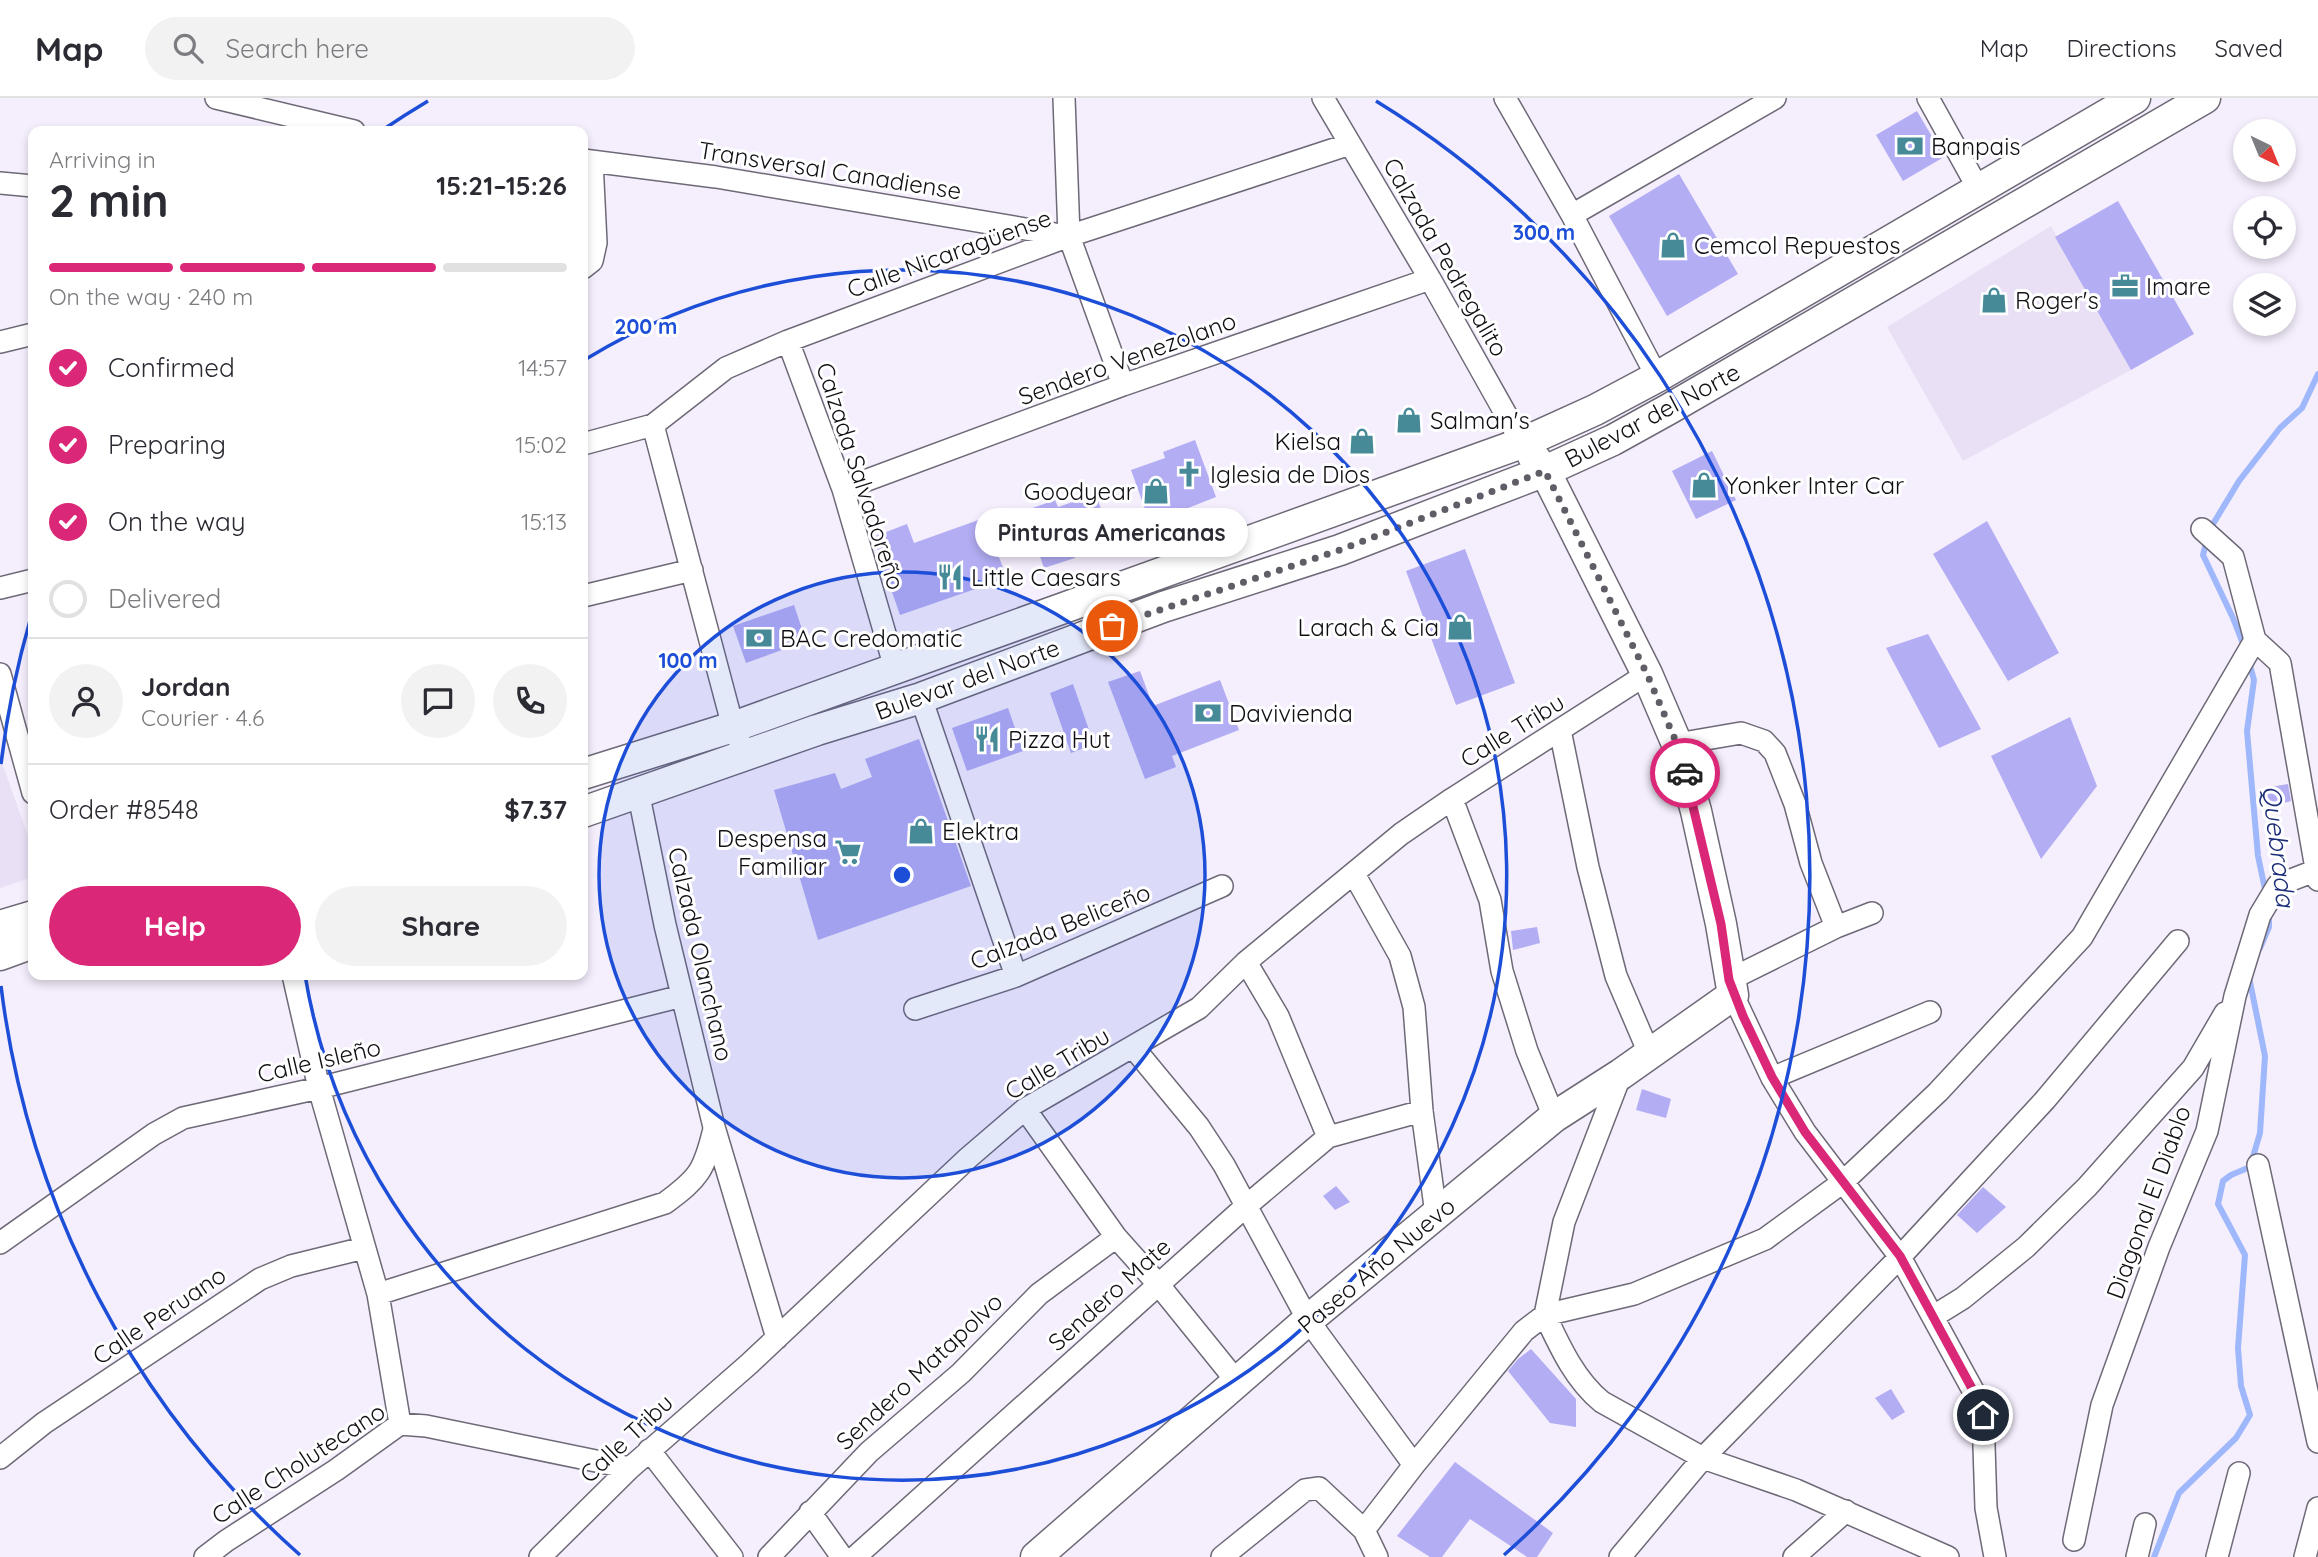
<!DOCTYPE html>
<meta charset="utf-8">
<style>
body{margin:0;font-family:Quicksand,sans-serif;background:#f2f2f3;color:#2b2b33;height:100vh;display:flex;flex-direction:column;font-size:26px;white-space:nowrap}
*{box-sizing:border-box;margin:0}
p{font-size:23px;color:#7c7c81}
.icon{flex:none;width:38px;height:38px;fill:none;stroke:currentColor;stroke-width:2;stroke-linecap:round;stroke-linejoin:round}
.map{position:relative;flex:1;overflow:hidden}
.details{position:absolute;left:28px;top:28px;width:560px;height:854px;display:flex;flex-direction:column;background:#fff;border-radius:14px;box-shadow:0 4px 10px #0003}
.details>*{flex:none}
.needle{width:46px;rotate:137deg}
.tools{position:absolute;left:2233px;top:21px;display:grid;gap:14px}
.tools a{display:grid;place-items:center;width:63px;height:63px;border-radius:50%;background:#fff;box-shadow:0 4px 10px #0003;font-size:35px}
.pin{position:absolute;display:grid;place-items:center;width:60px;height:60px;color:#fff;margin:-30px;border:4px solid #fff;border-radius:50%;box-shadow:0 2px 7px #0007}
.courier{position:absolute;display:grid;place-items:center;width:70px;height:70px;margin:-35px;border:5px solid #db2777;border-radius:50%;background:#fff;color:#222;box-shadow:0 2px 9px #0007}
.bubble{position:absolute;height:49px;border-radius:24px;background:#fff;box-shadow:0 4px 10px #0003;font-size:23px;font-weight:700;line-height:49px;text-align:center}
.head em{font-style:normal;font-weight:700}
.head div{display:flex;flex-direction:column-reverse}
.head{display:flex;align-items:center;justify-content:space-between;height:119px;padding:0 21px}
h1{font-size:46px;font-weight:700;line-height:52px}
.bar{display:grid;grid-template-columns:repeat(4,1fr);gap:10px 7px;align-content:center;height:84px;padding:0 21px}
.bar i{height:9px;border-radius:5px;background:#e1e1e2}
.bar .on{background:#db2777}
.bar p{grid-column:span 4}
.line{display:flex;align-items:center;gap:18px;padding:0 21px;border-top:2px solid #e1e1e2}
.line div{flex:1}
.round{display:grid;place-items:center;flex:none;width:74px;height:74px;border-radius:37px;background:#f2f2f3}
ol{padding:0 21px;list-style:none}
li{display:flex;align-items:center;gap:21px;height:77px}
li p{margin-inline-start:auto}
li .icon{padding:7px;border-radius:50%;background:#db2777;color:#fff;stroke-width:4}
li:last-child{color:#7c7c81}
li i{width:38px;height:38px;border:4px solid #e1e1e2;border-radius:50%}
.action{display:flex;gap:14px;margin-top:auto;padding:14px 21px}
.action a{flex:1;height:80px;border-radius:42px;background:#db2777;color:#fff;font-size:28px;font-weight:700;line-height:80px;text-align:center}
.action a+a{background:#f2f2f3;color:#2b2b33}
header{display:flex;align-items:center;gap:42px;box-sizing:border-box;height:98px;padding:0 35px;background:#fff;border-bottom:2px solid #e1e1e2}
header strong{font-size:33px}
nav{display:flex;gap:38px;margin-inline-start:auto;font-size:24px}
.search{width:490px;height:63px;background:#f2f2f3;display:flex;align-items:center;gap:18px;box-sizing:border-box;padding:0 24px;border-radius:38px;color:#7c7c81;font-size:26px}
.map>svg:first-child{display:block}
.built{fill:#eae0f6}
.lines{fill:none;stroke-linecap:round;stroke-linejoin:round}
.stream{stroke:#9fb8fb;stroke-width:6}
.building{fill:#b3adf4}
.street-casing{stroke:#6e6976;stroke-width:24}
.secondary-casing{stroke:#6e6976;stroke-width:33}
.street{stroke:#fff;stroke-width:21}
.secondary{stroke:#fff;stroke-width:30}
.done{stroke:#615d66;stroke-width:7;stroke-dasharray:0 12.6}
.route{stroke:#db2777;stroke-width:9}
.ring{fill:none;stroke:#1d4ed8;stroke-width:3.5}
.labels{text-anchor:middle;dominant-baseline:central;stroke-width:6;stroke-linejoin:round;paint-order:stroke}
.poi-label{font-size:24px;fill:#120f14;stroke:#fff;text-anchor:start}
.street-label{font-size:24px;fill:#120f14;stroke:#fff}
.water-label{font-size:26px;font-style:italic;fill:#1c2c77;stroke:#fff}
.centre{fill:#1d4ed8;stroke:#fff;stroke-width:3.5}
.ring-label{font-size:21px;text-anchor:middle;font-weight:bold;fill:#1d4ed8;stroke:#fff;stroke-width:6;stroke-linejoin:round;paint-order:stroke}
</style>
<header>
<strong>Map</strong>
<div class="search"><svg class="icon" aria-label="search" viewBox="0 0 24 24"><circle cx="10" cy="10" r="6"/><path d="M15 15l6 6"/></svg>Search here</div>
<nav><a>Map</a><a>Directions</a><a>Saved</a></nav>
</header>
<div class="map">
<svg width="2318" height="1459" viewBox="0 0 2318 1459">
<rect width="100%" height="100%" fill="#f5eefd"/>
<path class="built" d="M 2051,128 L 2131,272 L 1963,363 L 1887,229 Z
M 0,659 L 33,752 L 33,779 L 0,790 Z"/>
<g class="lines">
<path class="stream" d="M 2210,431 L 2239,383 L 2280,330 L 2302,310 L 2318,276
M 2207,442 L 2203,457 L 2233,520 L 2245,551
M 2249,564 L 2254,582 L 2247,633 L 2258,758 L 2266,796
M 2260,850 L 2269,829 L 2269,817
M 2154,1459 L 2179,1395 L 2236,1340 L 2250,1317 L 2241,1288 L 2238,1250 L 2245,1157 L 2218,1106 L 2223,1083 L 2231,1077 L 2250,1069 L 2260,1035 L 2265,958 L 2249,879"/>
</g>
<path class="building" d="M 1917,13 L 1944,59 L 1903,83 L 1876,37 Z
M 1679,76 L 1738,176 L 1667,218 L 1609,118 Z
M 2118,103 L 2194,236 L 2131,272 L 2055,139 Z
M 1195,342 L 1216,399 L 1150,425 L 1131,372 L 1165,360 L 1163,354 Z
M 1712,353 L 1736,402 L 1696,421 L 1672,373 Z
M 1096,396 L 1110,439 L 1072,452 L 1075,460 L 1044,470 L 1024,413 L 1055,402 L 1058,409 Z
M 984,420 L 1007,480 L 900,517 L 873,439 L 907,426 L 914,445 Z
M 1987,423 L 2059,555 L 2008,583 L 1933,456 Z
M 1465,451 L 1515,585 L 1456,607 L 1406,473 Z
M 794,507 L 806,543 L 746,565 L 733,528 Z
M 1928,536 L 1981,631 L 1939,650 L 1886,550 Z
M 1140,573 L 1153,608 L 1220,582 L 1239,632 L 1172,658 L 1176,669 L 1145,681 L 1108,584 Z
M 1073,586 L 1094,646 L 1071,655 L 1050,595 Z
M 1008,610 L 1023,653 L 967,673 L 952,630 Z
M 2070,619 L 2097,688 L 2041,761 L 1991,658 Z
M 919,641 L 971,788 L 818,842 L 774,692 L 835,675 L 841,691 L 872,679 L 865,661 Z
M 2288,686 L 2291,703 L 2263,711 L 2265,690 Z
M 1537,829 L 1540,845 L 1513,852 L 1511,833 Z
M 1642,991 L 1671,1001 L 1666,1020 L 1636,1012 Z
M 1336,1088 L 1350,1104 L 1335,1112 L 1323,1098 Z
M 1983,1089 L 2006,1109 L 1977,1135 L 1957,1117 Z
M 1531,1251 L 1576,1301 L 1576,1329 L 1550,1325 L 1508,1273 L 1518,1261 Z
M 1891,1291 L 1905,1314 L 1892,1322 L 1875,1300 Z
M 1455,1364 L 1553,1435 L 1537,1459 L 1527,1459 L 1470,1421 L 1442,1459 L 1430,1459 L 1397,1438 Z"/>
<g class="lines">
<g class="street-casing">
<path id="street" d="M 216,0 L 354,33
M 1064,0 L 1069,138 L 1123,287
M 1323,0 L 1430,181 L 1522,345
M 1505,0 L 1572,117 L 1657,279
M 1928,0 L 1979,92
M 583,62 L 716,79 L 1067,138
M 0,85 L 33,88
M 1572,117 L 1775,0
M 583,170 L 592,163 L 596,145 L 592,63
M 788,243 L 843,391 L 895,570
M 0,244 L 33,236
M 653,327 L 733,629 L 739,642
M 583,346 L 653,327 L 726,270 L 788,243 L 1069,138 L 1350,46
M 843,391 L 1123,287 L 1430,181
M 2202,431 L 2233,459 L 2255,542 L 2280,565 L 2318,782
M 0,490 L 33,482
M 583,498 L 692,472
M 0,576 L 33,695
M 921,600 L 1016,878
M 1560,632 L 1588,769 L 1616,878 L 1649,955
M 1677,646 L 1741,635 L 1764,643 L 1775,655 L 1795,706 L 1811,765 L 1836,829
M 638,693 L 665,827 L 714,1029 L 777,1240
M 1452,701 L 1490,802 L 1502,873 L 1527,953 L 1554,1019
M 1354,776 L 1400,858 L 1414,909 L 1422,1013 L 1436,1116
M 1246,864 L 1278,918 L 1328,1039
M 293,877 L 319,990 L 378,1196 L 400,1326
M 1729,882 L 1836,829 L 1872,815
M 1733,897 L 1772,980 L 1805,1034 L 1900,1159 L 1975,1296 L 1983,1317 L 1986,1410 L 1995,1459
M 915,911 L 1016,878 L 1222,788
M 1133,949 L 1199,1029 L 1224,1067 L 1308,1222 L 1414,1367
M 1772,980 L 1930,914
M 1025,1011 L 1116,1139 L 1158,1186 L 1238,1285
M 2258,1067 L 2318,1344
M 0,1145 L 154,1036 L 183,1020 L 319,990 L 682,898
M 378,1196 L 665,1105 C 699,1080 704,1073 714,1031
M 1934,1218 L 1963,1200 L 2026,1149 L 2087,1089 L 2193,970 L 2225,915
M 649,1352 L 732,1459
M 0,1360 L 44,1325 L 260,1181 L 291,1168 L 364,1150
M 810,1414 L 842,1459
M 1364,1432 L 1414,1367 L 1524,1233 L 1545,1217 L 1564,1124 L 1621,976
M 2074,1442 L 2102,1307 L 2159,1149 L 2207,1033 L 2235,898 L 2260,817 L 2278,787 L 2317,772
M 205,1459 L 226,1443 L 336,1372 L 400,1326 L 426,1328 L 630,1370
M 540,1459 L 630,1370 L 749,1266 L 968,1060 L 1025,1011 L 1199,910 L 1246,864 L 1401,736 L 1452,701 L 1647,576
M 769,1459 L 869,1354 L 961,1275 L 1039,1196 L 1116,1139
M 855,1459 L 1245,1109 L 1328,1039 L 1422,1013
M 1222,1459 L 1305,1392 L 1319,1390 L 1364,1432 L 1377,1459
M 1620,1459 L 1703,1360 L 1900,1159 L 2045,1002 L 2178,843
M 1794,1459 L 1846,1413
M 1948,1459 L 1796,1392 L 1703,1360 L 1602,1304 C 1575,1282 1560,1249 1545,1217 L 1634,1196 L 1765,1141 L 1843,1084 L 1938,994 L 2082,839 L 2255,542
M 2137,1459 L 2145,1426
M 2217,1459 L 2239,1375
M 2305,1459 L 2318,1410"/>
</g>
<g class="secondary-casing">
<path id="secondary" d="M 583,676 L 733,629 L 1522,345 L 1595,312 L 1657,279 L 2135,0
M 583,714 L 817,632 L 921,600 L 1163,509 L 1340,452 L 1545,373 L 1613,342 L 1669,311 L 2205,0
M 0,828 L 33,818
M 0,857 L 33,845
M 1036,1459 L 1308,1222 L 1554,1019 L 1621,976 L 1733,897 L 1721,826 L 1696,713 L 1677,646 L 1647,576 L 1545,373 L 1533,358"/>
</g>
<use href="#street" class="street"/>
<use href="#secondary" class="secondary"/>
</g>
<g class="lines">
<path class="done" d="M 1112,528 L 1340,452 L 1545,373 L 1647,576 L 1677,646 L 1685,675"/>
<path class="route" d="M 1685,675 L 1721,826 L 1729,882 L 1743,918 L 1772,979 L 1805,1034 L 1900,1158 L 1975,1296 L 1983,1317"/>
</g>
<circle cx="902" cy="777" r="303" fill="#1d4ed8" fill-opacity=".12"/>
<g class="ring">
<circle cx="902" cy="777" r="303"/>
<path d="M586 261A605 605 0 1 1 305 877"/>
<path d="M300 1457A908 908 0 0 1 1 888M1 666A908 908 0 0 1 31 519M381 33A908 908 0 0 1 428 3M1376 3A908 908 0 0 1 1504 1457"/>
</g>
<defs>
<g id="bank-bare" transform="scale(2.1)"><path d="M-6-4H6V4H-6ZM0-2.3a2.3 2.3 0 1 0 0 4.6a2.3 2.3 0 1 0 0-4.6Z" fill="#468a98" stroke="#fff" stroke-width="2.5" paint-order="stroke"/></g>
<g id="shop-bare" transform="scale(2.1)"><path d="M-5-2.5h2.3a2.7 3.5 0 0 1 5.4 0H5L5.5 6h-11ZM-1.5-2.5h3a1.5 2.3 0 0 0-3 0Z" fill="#468a98" stroke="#fff" stroke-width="2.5" paint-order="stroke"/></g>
<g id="office-bare" transform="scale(2.1)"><path d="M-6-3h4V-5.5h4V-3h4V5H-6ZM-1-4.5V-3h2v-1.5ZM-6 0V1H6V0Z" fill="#468a98" stroke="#fff" stroke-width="2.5" paint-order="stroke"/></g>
<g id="church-bare" transform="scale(2.1)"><path d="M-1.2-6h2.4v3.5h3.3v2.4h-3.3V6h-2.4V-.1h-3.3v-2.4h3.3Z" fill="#468a98" stroke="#fff" stroke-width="2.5" paint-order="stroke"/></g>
<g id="restaurant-bare" transform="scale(2.1)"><path d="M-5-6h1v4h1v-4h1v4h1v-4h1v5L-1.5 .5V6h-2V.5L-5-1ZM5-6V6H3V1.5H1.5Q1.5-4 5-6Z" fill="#468a98" stroke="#fff" stroke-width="2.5" paint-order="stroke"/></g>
<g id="supermarket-bare" transform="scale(2.1)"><path d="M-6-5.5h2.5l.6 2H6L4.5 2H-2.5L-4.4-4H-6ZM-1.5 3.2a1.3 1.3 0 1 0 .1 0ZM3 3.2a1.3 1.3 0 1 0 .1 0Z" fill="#468a98" stroke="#fff" stroke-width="2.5" paint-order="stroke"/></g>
</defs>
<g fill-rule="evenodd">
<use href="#bank-bare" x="1910" y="48"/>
<use href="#shop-bare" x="1673" y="147"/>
<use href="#office-bare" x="2125" y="188"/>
<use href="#shop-bare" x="1994" y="202"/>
<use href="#shop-bare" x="1409" y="322"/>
<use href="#shop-bare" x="1362" y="343"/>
<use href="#church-bare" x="1189" y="376"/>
<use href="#shop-bare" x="1704" y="387"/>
<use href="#shop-bare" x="1156" y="393"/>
<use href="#restaurant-bare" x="950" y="479"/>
<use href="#shop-bare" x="1460" y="529"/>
<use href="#bank-bare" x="759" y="540"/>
<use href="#bank-bare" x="1208" y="615"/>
<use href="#restaurant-bare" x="987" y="641"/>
<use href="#shop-bare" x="921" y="733"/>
<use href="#supermarket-bare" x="848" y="754"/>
</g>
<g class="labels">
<g class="poi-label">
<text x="1931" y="48">Banpais</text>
<text x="1694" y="147">Cemcol Repuestos</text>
<text x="2146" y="188">Imare</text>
<text x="2015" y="202">Roger's</text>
<text x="1430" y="322">Salman's</text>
<text x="1341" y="343" text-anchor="end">Kielsa</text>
<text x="1210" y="376">Iglesia de Dios</text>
<text x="1725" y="387">Yonker Inter Car</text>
<text x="1135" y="393" text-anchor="end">Goodyear</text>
<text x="971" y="479">Little Caesars</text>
<text x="1439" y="529" text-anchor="end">Larach &amp; Cia</text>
<text x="780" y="540">BAC Credomatic</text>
<text x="1229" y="615">Davivienda</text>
<text x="1008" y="641">Pizza Hut</text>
<text x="942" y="733">Elektra</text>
<text x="827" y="740" text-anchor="end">Despensa<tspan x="827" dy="28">Familiar</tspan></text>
</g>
<g class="street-label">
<text transform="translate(830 72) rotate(9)">Transversal Canadiense</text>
<text transform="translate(949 155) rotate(-20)">Calle Nicaragüense</text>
<text transform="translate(1446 159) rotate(60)">Calzada Pedregalito</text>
<text transform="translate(1127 260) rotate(-20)">Sendero Venezolano</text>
<text transform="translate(1652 317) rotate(-28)">Bulevar del Norte</text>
<text transform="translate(861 378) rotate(72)">Calzada Salvadoreño</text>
<text transform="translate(967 581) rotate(-20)">Bulevar del Norte</text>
<text transform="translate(1512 632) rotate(-32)">Calle Tribu</text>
<text transform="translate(1060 828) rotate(-22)">Calzada Beliceño</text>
<text transform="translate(701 856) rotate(77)">Calzada Olanchano</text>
<text transform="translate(319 962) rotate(-13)">Calle Isleño</text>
<text transform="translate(1057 965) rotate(-31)">Calle Tribu</text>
<text transform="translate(2148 1104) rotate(-70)">Diagonal El Diablo</text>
<text transform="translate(1376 1167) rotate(-40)">Paseo Año Nuevo</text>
<text transform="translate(1109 1196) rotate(-42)">Sendero Mate</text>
<text transform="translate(159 1217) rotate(-34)">Calle Peruano</text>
<text transform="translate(919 1273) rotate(-43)">Sendero Matapolvo</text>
<text transform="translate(626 1340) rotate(-43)">Calle Tribu</text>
<text transform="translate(298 1365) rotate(-33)">Calle Cholutecano</text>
</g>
<g class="water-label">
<text transform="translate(2279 748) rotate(83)">Quebrada</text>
</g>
</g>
<circle cx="902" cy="777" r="10" class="centre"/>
<g class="ring-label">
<text x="1544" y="142">300 m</text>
<text x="646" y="236">200 m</text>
<text x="688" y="570">100 m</text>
</g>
</svg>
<div class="tools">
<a><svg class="needle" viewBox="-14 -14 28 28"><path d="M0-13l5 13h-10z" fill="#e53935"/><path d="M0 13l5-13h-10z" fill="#7c7c81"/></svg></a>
<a><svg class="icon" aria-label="locate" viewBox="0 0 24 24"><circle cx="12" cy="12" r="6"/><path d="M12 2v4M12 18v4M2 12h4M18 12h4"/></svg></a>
<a><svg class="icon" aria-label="layers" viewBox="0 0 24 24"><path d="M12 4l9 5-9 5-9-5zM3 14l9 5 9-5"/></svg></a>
</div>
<div class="pin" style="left:1112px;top:528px;background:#ea580c"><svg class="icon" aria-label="bag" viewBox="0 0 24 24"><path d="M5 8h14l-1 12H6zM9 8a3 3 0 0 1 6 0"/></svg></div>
<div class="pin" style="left:1983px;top:1317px;background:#1f2937"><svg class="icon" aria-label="home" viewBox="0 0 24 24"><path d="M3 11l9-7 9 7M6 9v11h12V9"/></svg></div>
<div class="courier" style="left:1685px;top:675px"><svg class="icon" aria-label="car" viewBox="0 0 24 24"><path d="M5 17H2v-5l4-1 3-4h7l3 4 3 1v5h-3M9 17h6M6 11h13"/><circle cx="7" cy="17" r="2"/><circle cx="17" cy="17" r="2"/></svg></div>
<div class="bubble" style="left:975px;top:410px;width:273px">Pinturas Americanas</div>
<section class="details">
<div class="head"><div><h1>2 min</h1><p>Arriving in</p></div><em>15:21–15:26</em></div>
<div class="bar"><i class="on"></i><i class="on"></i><i class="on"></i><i></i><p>On the way · 240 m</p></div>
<ol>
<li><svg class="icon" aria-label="check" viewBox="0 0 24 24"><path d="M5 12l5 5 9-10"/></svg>Confirmed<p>14:57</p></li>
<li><svg class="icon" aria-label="check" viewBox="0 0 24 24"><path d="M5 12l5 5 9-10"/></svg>Preparing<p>15:02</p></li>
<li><svg class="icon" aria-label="check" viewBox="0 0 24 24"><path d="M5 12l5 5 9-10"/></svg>On the way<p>15:13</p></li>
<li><i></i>Delivered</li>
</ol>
<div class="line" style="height:126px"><a class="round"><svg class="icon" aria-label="person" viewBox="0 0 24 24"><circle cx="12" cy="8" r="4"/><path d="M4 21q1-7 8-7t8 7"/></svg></a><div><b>Jordan</b><p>Courier · 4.6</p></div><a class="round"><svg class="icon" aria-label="chat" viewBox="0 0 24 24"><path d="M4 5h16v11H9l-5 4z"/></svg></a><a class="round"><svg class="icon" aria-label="phone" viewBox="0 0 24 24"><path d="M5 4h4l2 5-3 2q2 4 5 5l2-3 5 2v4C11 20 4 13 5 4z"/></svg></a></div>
<div class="line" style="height:91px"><div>Order #8548</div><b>$7.37</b></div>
<div class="action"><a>Help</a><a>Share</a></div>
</section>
</div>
